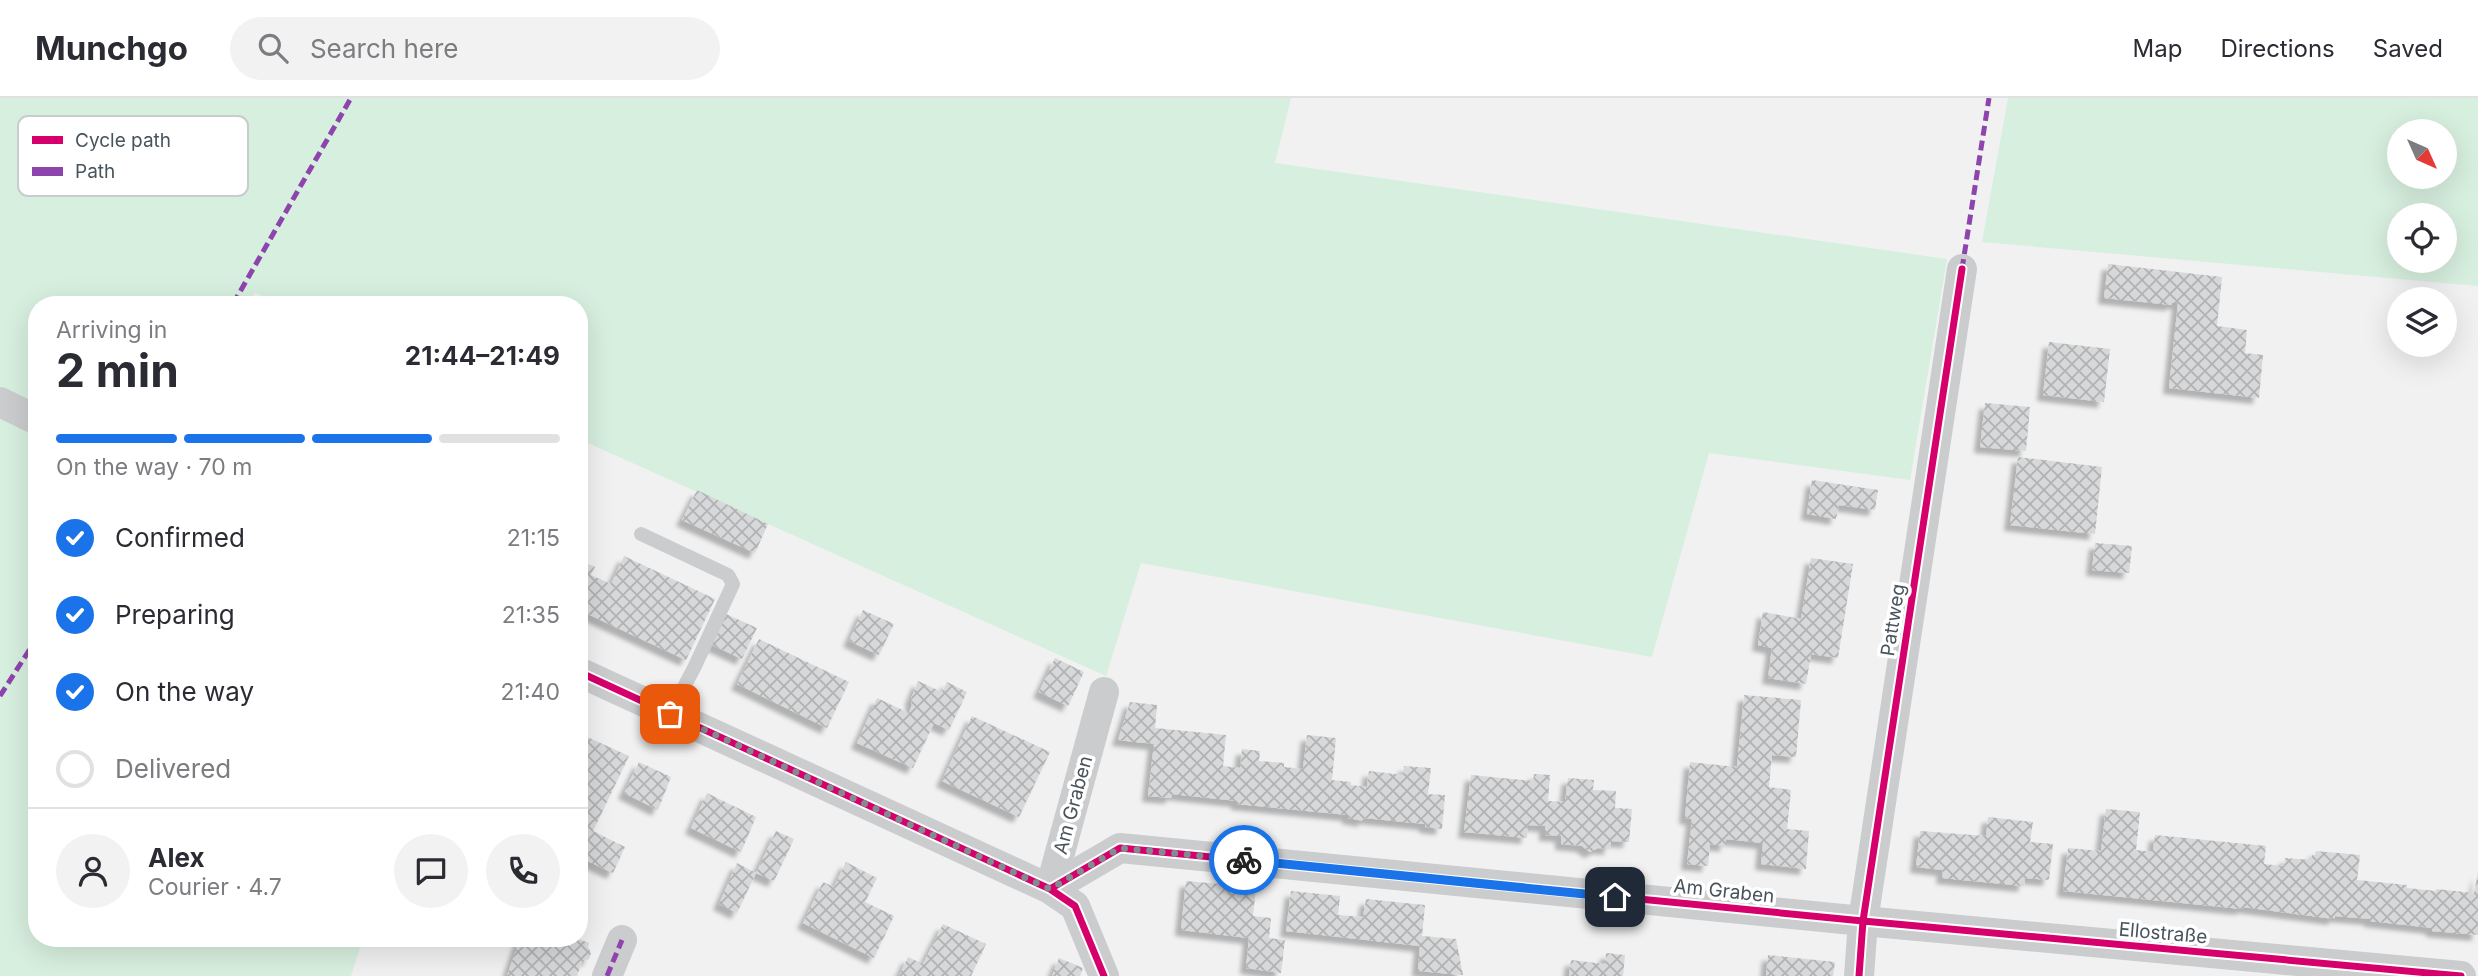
<!DOCTYPE html>
<meta charset="utf-8">
<style>
body{margin:0;font-family:Inter,sans-serif;background:#f2f2f3;color:#2b2b33;height:100vh;display:flex;flex-direction:column;font-size:26px;white-space:nowrap}
*{box-sizing:border-box;margin:0}
p{font-size:23px;color:#7c7c81}
.icon{flex:none;width:38px;height:38px;fill:none;stroke:currentColor;stroke-width:2;stroke-linecap:round;stroke-linejoin:round}
.map{position:relative;flex:1;overflow:hidden}
.details{position:absolute;left:28px;top:198px;width:560px;height:651px;display:flex;flex-direction:column;background:#fff;border-radius:28px;box-shadow:0 7px 28px #0002}
.details>*{flex:none}
.needle{width:46px;rotate:135deg}
.tools{position:absolute;left:2387px;top:21px;display:grid;gap:14px}
.tools a{display:grid;place-items:center;width:70px;height:70px;border-radius:50%;background:#fff;box-shadow:0 7px 28px #0002;font-size:35px}
.pin{position:absolute;display:grid;place-items:center;width:60px;height:60px;color:#fff;margin:-30px;border-radius:14px;box-shadow:0 4px 10px #0006}
.courier{position:absolute;display:grid;place-items:center;width:70px;height:70px;margin:-35px;border:5px solid #1a73e8;border-radius:50%;background:#fff;color:#222;box-shadow:0 2px 9px #0007}
.summary em{font-style:normal;font-weight:700}
.summary div{display:flex;flex-direction:column-reverse}
.summary{display:flex;align-items:center;justify-content:space-between;height:119px;padding:0 28px}
h1{font-size:46px;font-weight:700;line-height:52px}
.bar{display:grid;grid-template-columns:repeat(4,1fr);gap:10px 7px;align-content:center;height:84px;padding:0 28px}
.bar i{height:9px;border-radius:5px;background:#e1e1e2}
.bar .active{background:#1a73e8}
.bar p{grid-column:span 4}
.line{display:flex;align-items:center;gap:18px;padding:0 28px;border-top:2px solid #e1e1e2}
.line div{flex:1}
.round{display:grid;place-items:center;flex:none;width:74px;height:74px;border-radius:37px;background:#f2f2f3}
ol{padding:0 28px;list-style:none}
li{display:flex;align-items:center;gap:21px;height:77px}
li p{margin-inline-start:auto}
li .icon{padding:7px;border-radius:50%;background:#1a73e8;color:#fff;stroke-width:4}
li:last-child{color:#7c7c81}
li i{width:38px;height:38px;border:4px solid #e1e1e2;border-radius:50%}
header{display:flex;align-items:center;gap:42px;box-sizing:border-box;height:98px;padding:0 35px;background:#fff;border-bottom:2px solid #e1e1e2}
header strong{font-size:33px}
nav{display:flex;gap:38px;margin-inline-start:auto;font-size:24px}
.search{width:490px;height:63px;background:#f2f2f3;display:flex;align-items:center;gap:18px;box-sizing:border-box;padding:0 24px;border-radius:38px;color:#7c7c81;font-size:26px}
.map>svg:first-child{display:block}
.green{fill:#d7efdf;fill-rule:evenodd}
.building{fill:url(#building-cross-hatch);filter:url(#shadow)}
.lines{fill:none;stroke-linecap:round;stroke-linejoin:round}
.lane{stroke:#caccce;stroke-width:14}
.street{stroke:#caccce;stroke-width:30}
.quiet{stroke:#8e44ad;stroke-width:5;stroke-dasharray:10 5;stroke-linecap:butt}
.cycleway-casing{stroke:#fff;stroke-width:11}
.cycleway{stroke:#d6006c;stroke-width:7}
.done{stroke:#838b90;stroke-width:7;stroke-dasharray:0 12.6}
.route{stroke:#1a73e8;stroke-width:9}
.labels{text-anchor:middle;dominant-baseline:central;stroke-width:7;stroke-linejoin:round;paint-order:stroke}
.street-label{font-size:19px;fill:#48545c;stroke:#fff}
.key{fill:#fff;stroke:#c8ccce;stroke-width:2}
.key-label{font-size:19px;fill:#48545c}
</style>
<header>
<strong>Munchgo</strong>
<div class="search"><svg class="icon" aria-label="search" viewBox="0 0 24 24"><circle cx="10" cy="10" r="6"/><path d="M15 15l6 6"/></svg>Search here</div>
<nav><a>Map</a><a>Directions</a><a>Saved</a></nav>
</header>
<div class="map">
<svg width="2478" height="878" viewBox="0 0 2478 878">
<defs>
<pattern id="building-cross-hatch" width="8" height="8" patternUnits="userSpaceOnUse" patternTransform="scale(1.75)"><rect width="8" height="8" fill="#d7d8d9"/><path d="M0 0l8 8M0 8l8-8" fill="none" stroke="#b0b2b3"/></pattern>
<filter id="shadow"><feDropShadow dx="-6" dy="6" stdDeviation="2" flood-color="#0004"/></filter>
</defs>
<rect width="100%" height="100%" fill="#f1f1f1"/>
<path class="green" d="M 0,0 L 1291,0 L 1275,65 L 1947,161 L 1910,382 L 1709,355 L 1652,559 L 1141,465 L 1106,578 L 579,341 L 579,206 L 282,206 L 255,195 L 248,206 L 37,206 L 37,840 L 363,840 L 351,878 L 0,878 Z
M 2008,0 L 2478,0 L 2478,188 L 1982,144 ZM 2399,33 L 2445,33 L 2445,79 L 2399,79 ZM 2399,117 L 2445,117 L 2445,163 L 2399,163 Z"/>
<path class="building" d="M 2108,166 L 2222,179 L 2217,228 L 2247,232 L 2245,255 L 2263,257 L 2259,300 L 2169,290 L 2178,205 L 2172,205 L 2172,207 L 2104,200 Z
M 2049,244 L 2110,251 L 2104,304 L 2043,297 Z
M 1985,305 L 2030,309 L 2026,353 L 1980,349 Z
M 2018,359 L 2102,369 L 2095,436 L 2010,427 Z
M 1812,382 L 1878,392 L 1875,412 L 1839,407 L 1836,421 L 1807,416 Z
M 697,392 L 768,426 L 755,455 L 682,422 Z
M 2095,445 L 2132,448 L 2129,475 L 2092,472 Z
M 624,458 L 715,501 L 686,562 L 579,512 L 579,462 L 595,469 L 591,477 L 611,486 Z
M 1811,460 L 1853,466 L 1838,560 L 1811,556 L 1806,586 L 1768,580 L 1772,550 L 1758,547 L 1763,514 L 1801,521 Z
M 863,512 L 894,526 L 879,557 L 849,543 Z
M 726,516 L 757,530 L 742,561 L 712,547 Z
M 759,541 L 849,584 L 827,630 L 737,586 Z
M 1055,560 L 1084,574 L 1068,608 L 1039,594 Z
M 918,583 L 942,594 L 947,584 L 967,594 L 949,632 L 934,625 L 913,670 L 857,645 L 877,600 L 909,615 L 912,607 L 911,601 Z
M 1744,597 L 1801,602 L 1796,659 L 1772,657 L 1769,689 L 1791,692 L 1787,731 L 1809,733 L 1806,771 L 1761,766 L 1763,745 L 1726,741 L 1726,748 L 1710,746 L 1708,768 L 1687,766 L 1692,721 L 1685,720 L 1690,664 L 1737,669 Z
M 1130,604 L 1157,607 L 1155,630 L 1226,637 L 1223,668 L 1240,670 L 1242,651 L 1260,653 L 1259,663 L 1284,665 L 1284,669 L 1303,671 L 1307,637 L 1336,640 L 1332,682 L 1351,684 L 1351,687 L 1367,689 L 1369,673 L 1403,677 L 1404,668 L 1431,670 L 1428,696 L 1445,697 L 1442,731 L 1425,729 L 1425,726 L 1364,720 L 1364,723 L 1348,720 L 1348,717 L 1237,706 L 1237,703 L 1172,696 L 1171,700 L 1148,698 L 1154,646 L 1118,642 Z
M 972,618 L 1050,654 L 1019,719 L 942,683 Z
M 585,638 L 629,658 L 593,733 L 625,749 L 613,775 L 579,759 L 579,650 Z
M 639,664 L 671,679 L 658,712 L 624,695 Z
M 1534,676 L 1550,677 L 1548,703 L 1565,704 L 1568,680 L 1594,682 L 1593,692 L 1616,693 L 1615,710 L 1632,711 L 1629,744 L 1611,743 L 1610,751 L 1598,750 L 1590,754 L 1582,748 L 1561,746 L 1561,738 L 1545,737 L 1545,728 L 1528,727 L 1527,740 L 1464,734 L 1471,677 L 1533,683 Z
M 707,695 L 756,719 L 741,754 L 691,730 Z
M 2106,711 L 2140,714 L 2136,752 L 2153,754 L 2155,737 L 2266,748 L 2264,766 L 2284,768 L 2285,760 L 2311,762 L 2312,757 L 2315,757 L 2316,753 L 2360,757 L 2357,782 L 2407,787 L 2407,790 L 2436,793 L 2436,791 L 2474,795 L 2478,774 L 2478,837 L 2432,833 L 2432,830 L 2370,823 L 2370,821 L 2335,818 L 2334,821 L 2243,809 L 2242,811 L 2063,793 L 2068,750 L 2101,753 Z
M 1988,719 L 2033,724 L 2030,744 L 2053,746 L 2049,782 L 2025,780 L 2024,788 L 1942,780 L 1943,772 L 1916,769 L 1920,733 L 1986,738 Z
M 776,733 L 794,741 L 774,783 L 756,775 Z
M 846,764 L 877,780 L 865,804 L 894,818 L 874,860 L 803,825 L 823,784 L 834,789 Z
M 737,765 L 756,775 L 737,815 L 719,806 Z
M 1186,783 L 1256,789 L 1253,818 L 1271,820 L 1269,840 L 1285,842 L 1281,875 L 1246,870 L 1249,840 L 1181,832 Z
M 1291,793 L 1340,798 L 1338,817 L 1363,819 L 1366,801 L 1425,807 L 1422,838 L 1456,841 L 1463,877 L 1418,873 L 1420,848 L 1286,833 Z
M 943,826 L 986,846 L 971,878 L 899,878 L 908,859 L 923,866 Z
M 520,840 L 576,840 L 589,845 L 588,849 L 591,855 L 589,861 L 582,864 L 577,878 L 507,878 Z
M 1606,855 L 1625,857 L 1623,878 L 1569,878 L 1571,862 L 1605,866 Z
M 1768,857 L 1835,864 L 1833,878 L 1766,878 Z
M 1059,860 L 1083,870 L 1080,878 L 1052,878 Z"/>
<g class="lines">
<path class="lane" d="M 641,436 L 728,477 L 733,486 L 695,568 L 670,616"/>
<path class="street" d="M 0,304 L 37,322
M 579,574 L 1050,791 L 1075,808 L 1104,878
M 1050,791 L 1120,750 L 1863,823 L 2461,878
M 1050,791 L 1104,594
M 607,878 L 622,842
M 1859,878 L 1863,823 L 1962,171"/>
<path class="quiet" d="M 1962,171 L 1989,0
M 233,206 L 351,0
M 0,598 L 37,540
M 607,878 L 622,842"/>
<g class="cycleway-casing">
<path id="cycleway" d="M 579,574 L 1050,791 L 1075,808 L 1104,878
M 1050,791 L 1120,750 L 1863,823 L 2461,878
M 1859,878 L 1863,823 L 1962,171"/>
</g>
<use href="#cycleway" class="cycleway"/>
</g>
<g class="lines">
<path class="done" d="M 670,616 L 1050,791 L 1120,750 L 1244,762"/>
<path class="route" d="M 1244,762 L 1615,799"/>
</g>
<g class="labels">
<g class="street-label">
<text transform="translate(1893 522) rotate(-81)">Pattweg</text>
<text transform="translate(1073 707) rotate(-75)">Am Graben</text>
<text transform="translate(1724 793) rotate(6)">Am Graben</text>
<text transform="translate(2163 835) rotate(5)">Ellostraße</text>
</g>
</g>
<rect x="18" y="18" width="230" height="80" rx="10" class="key"/>
<rect x="32" y="38" width="31" height="8" fill="#d6006c"/>
<rect x="32" y="69" width="31" height="9" fill="#8e44ad"/>
<g class="key-label">
<text x="75" y="49">Cycle path</text>
<text x="75" y="80">Path</text>
</g>
</svg>
<div class="tools">
<a><svg class="needle" viewBox="-14 -14 28 28"><path d="M0-13l5 13h-10z" fill="#e53935"/><path d="M0 13l5-13h-10z" fill="#7c7c81"/></svg></a>
<a><svg class="icon" aria-label="locate" viewBox="0 0 24 24"><circle cx="12" cy="12" r="6"/><path d="M12 2v4M12 18v4M2 12h4M18 12h4"/></svg></a>
<a><svg class="icon" aria-label="layers" viewBox="0 0 24 24"><path d="M12 4l9 5-9 5-9-5zM3 14l9 5 9-5"/></svg></a>
</div>
<div class="pin" style="left:670px;top:616px;background:#ea580c"><svg class="icon" aria-label="bag" viewBox="0 0 24 24"><path d="M5 8h14l-1 12H6zM9 8a3 3 0 0 1 6 0"/></svg></div>
<div class="pin" style="left:1615px;top:799px;background:#1f2937"><svg class="icon" aria-label="home" viewBox="0 0 24 24"><path d="M3 11l9-7 9 7M6 9v11h12V9"/></svg></div>
<div class="courier" style="left:1244px;top:762px"><svg class="icon" aria-label="bike" viewBox="0 0 24 24"><circle cx="6" cy="16" r="4"/><circle cx="18" cy="16" r="4"/><path d="M6 16l4-8h5l3 8M10 8l3 8H6M13 5h3"/></svg></div>
<section class="details">
<div class="summary"><div><h1>2 min</h1><p>Arriving in</p></div><em>21:44–21:49</em></div>
<div class="bar"><i class="active"></i><i class="active"></i><i class="active"></i><i></i><p>On the way · 70 m</p></div>
<ol>
<li><svg class="icon" aria-label="check" viewBox="0 0 24 24"><path d="M5 12l5 5 9-10"/></svg>Confirmed<p>21:15</p></li>
<li><svg class="icon" aria-label="check" viewBox="0 0 24 24"><path d="M5 12l5 5 9-10"/></svg>Preparing<p>21:35</p></li>
<li><svg class="icon" aria-label="check" viewBox="0 0 24 24"><path d="M5 12l5 5 9-10"/></svg>On the way<p>21:40</p></li>
<li><i></i>Delivered</li>
</ol>
<div class="line" style="height:126px"><a class="round"><svg class="icon" aria-label="person" viewBox="0 0 24 24"><circle cx="12" cy="8" r="4"/><path d="M4 21q1-7 8-7t8 7"/></svg></a><div><b>Alex</b><p>Courier · 4.7</p></div><a class="round"><svg class="icon" aria-label="chat" viewBox="0 0 24 24"><path d="M4 5h16v11H9l-5 4z"/></svg></a><a class="round"><svg class="icon" aria-label="phone" viewBox="0 0 24 24"><path d="M5 4h4l2 5-3 2q2 4 5 5l2-3 5 2v4C11 20 4 13 5 4z"/></svg></a></div>
</section>
</div>
